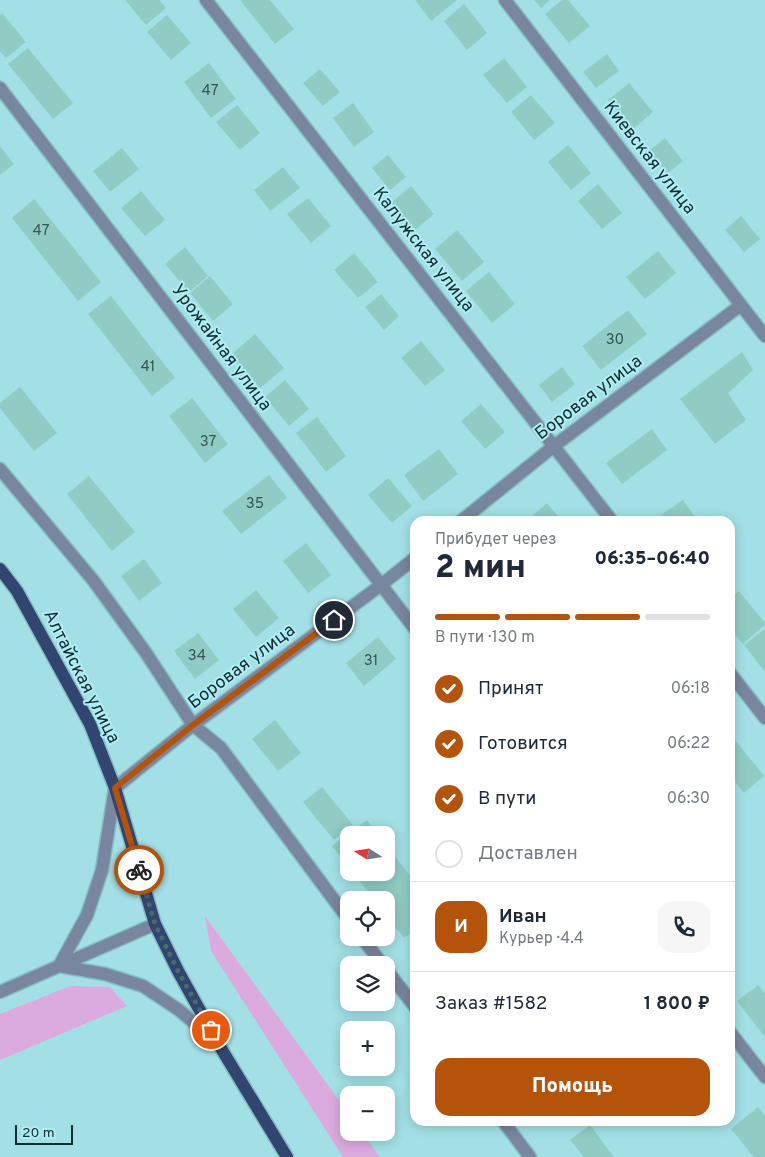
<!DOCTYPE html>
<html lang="ru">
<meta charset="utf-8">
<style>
body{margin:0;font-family:Overpass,sans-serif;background:#f6f6f7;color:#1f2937;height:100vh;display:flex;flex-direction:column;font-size:19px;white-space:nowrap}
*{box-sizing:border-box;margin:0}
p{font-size:16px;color:#747a83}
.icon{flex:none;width:28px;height:28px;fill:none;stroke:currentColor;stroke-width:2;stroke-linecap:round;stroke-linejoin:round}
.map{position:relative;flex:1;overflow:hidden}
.panel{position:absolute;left:410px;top:516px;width:325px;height:610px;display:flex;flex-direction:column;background:#fff;border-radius:15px;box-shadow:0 2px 12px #0003}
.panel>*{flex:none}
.needle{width:32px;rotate:282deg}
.buttons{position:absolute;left:340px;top:826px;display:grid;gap:10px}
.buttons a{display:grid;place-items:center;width:55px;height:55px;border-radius:10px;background:#fff;box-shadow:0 2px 12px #0003;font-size:25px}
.scale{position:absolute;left:15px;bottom:12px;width:58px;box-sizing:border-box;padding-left:5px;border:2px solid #142d30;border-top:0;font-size:14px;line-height:18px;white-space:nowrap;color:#142d30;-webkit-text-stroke:4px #afedf4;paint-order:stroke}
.pin{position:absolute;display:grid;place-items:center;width:42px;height:42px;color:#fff;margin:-21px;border:2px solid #fff;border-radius:50%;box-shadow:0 1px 5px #0007}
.courier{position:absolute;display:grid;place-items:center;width:50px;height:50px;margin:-25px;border:4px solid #b45309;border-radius:50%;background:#fff;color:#222;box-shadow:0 1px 6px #0007}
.headline em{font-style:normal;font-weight:800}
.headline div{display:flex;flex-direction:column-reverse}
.headline{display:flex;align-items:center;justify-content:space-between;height:85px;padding:0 25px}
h1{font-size:32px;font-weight:800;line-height:38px}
.bar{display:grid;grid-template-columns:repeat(4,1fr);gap:8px 5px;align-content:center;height:60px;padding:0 25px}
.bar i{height:6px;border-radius:4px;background:#e0e1e3}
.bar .selected{background:#b45309}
.bar p{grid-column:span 4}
.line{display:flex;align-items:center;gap:12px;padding:0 25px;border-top:1px solid #e0e1e3}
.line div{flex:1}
.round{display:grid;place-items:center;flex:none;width:52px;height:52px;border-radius:15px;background:#f6f6f7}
ol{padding:0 25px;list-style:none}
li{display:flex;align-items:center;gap:15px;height:55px}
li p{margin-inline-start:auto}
li .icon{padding:5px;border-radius:50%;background:#b45309;color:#fff;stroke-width:4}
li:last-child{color:#747a83}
li i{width:28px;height:28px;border:2px solid #e0e1e3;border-radius:50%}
.action{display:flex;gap:10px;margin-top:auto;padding:10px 25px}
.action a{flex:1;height:58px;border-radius:15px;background:#b45309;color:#fff;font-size:20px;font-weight:800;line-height:58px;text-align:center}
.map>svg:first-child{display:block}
.green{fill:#dbabdf}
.building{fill:#90ccc3}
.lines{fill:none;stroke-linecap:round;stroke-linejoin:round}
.minor-casing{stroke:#86bcc2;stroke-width:15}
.major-casing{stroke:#86bcc2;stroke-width:15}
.minor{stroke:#79869f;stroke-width:12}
.major{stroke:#314570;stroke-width:12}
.done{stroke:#466c70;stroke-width:5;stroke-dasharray:0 9}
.route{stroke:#b45309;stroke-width:6}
.labels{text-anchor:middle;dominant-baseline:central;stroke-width:4;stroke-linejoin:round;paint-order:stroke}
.number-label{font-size:15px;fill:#355}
.street-label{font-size:18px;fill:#142d30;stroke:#afedf4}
</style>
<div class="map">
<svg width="765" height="1157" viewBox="0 0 765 1157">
<rect width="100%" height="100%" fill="#a2e0e6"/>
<path class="green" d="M 205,916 L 349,1114 L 349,1132 L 362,1133 L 380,1157 L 343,1157 L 211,951 Z
M 70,986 L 110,987 L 127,1006 L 0,1060 L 0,1014 Z"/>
<path class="building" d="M 125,0 L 159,0 L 166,8 L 146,25 Z
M 240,0 L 270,0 L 294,29 L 275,44 Z
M 415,0 L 457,0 L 431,21 Z
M 534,0 L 550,0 L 541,8 Z
M 562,0 L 568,0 L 590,26 L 569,43 L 545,14 Z
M 464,4 L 487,33 L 467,50 L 444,21 Z
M 2,13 L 26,42 L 6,58 L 0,52 L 0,15 Z
M 167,15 L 191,43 L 171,60 L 147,32 Z
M 28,48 L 73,103 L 53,119 L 8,64 Z
M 607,54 L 619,71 L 596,88 L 583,72 Z
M 504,58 L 527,87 L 507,103 L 483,75 Z
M 209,63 L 236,99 L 211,118 L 184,82 Z
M 320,69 L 340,92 L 323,106 L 303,83 Z
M 629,83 L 653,112 L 632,130 L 608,100 Z
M 531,95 L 555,123 L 534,140 L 511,112 Z
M 353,103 L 374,132 L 354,147 L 333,118 Z
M 237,105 L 260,133 L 240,150 L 216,122 Z
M 665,138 L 683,161 L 667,174 L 649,151 Z
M 568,145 L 591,173 L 571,190 L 548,162 Z
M 0,146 L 14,164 L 0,175 Z
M 122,148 L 139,169 L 110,192 L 93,171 Z
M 388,155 L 406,177 L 390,190 L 372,168 Z
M 283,167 L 300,188 L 270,211 L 254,190 Z
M 598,184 L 622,213 L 602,229 L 578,201 Z
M 411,186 L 434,214 L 414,231 L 391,203 Z
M 141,191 L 165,220 L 145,236 L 121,208 Z
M 308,198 L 331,226 L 311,243 L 287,214 Z
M 34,199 L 101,282 L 78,301 L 12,218 Z
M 741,216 L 760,239 L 744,252 L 725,230 Z
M 457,230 L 484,262 L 462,281 L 435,249 Z
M 185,247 L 208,276 L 189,292 L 165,264 Z
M 658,251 L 676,273 L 645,299 L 626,277 Z
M 354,253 L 378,282 L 358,298 L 334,270 Z
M 489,272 L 515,304 L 492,323 L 466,291 Z
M 210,276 L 233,304 L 213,321 L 190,293 Z
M 381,294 L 399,316 L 384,330 L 365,307 Z
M 111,296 L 175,378 L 152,396 L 88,314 Z
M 628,310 L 647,334 L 601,370 L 582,346 Z
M 255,334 L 284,368 L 260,388 L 232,354 Z
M 421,341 L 445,370 L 425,386 L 401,358 Z
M 742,352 L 753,370 L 728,393 L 746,420 L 715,444 L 680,399 Z
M 562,367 L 575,384 L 552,402 L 539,385 Z
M 285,380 L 309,409 L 289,426 L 265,397 Z
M 20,387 L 57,433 L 34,451 L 0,408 L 0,403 Z
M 192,398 L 228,444 L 205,463 L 169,416 Z
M 481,404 L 505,432 L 485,449 L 461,421 Z
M 317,417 L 346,456 L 326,472 L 296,433 Z
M 652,429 L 667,450 L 622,484 L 606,463 Z
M 439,449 L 458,474 L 423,501 L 404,475 Z
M 269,475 L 287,498 L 241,534 L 222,511 Z
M 89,476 L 135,532 L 112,551 L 67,494 Z
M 388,478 L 412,506 L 392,523 L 368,495 Z
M 683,500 L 698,521 L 652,521 Z
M 547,503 L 562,521 L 535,521 L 531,517 Z
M 306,543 L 331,575 L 308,593 L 283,561 Z
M 144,559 L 162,583 L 139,601 L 121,576 Z
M 256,590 L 279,618 L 256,637 L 233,609 Z
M 739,591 L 765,623 L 765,625 L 743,644 L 730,629 L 730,598 Z
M 765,629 L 765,672 L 744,645 Z
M 198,633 L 219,660 L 195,679 L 174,651 Z
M 378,637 L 396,659 L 364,686 L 346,663 Z
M 275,720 L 301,753 L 278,771 L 252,739 Z
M 730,734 L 764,776 L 744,793 L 730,776 Z
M 322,787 L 353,825 L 334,840 L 303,802 Z
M 367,820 L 378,835 L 349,835 L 349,867 L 332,846 Z
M 386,845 L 415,882 L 415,930 L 404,938 L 386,916 L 386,900 L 374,900 L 353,872 L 386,872 Z
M 758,985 L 765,994 L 765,1037 L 737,1001 Z
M 758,1107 L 765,1116 L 765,1157 L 754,1157 L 731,1129 Z
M 590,1125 L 610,1152 L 614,1157 L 584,1157 L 570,1140 Z"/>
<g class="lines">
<g class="minor-casing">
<path id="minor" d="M 206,0 L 612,521
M 505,0 L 765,336
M 0,88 L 415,629
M 0,469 L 93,580 L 146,653 L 193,725 L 221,748 L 349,920
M 461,521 L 554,446 L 741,305
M 730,673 L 765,718
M 362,938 L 383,965
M 386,969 L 415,1007
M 0,992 L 155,924
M 730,1032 L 765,1077
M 218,1043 L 179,1010 L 143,986 L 105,974 L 59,966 L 87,915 L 102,870 L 115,788 L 193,725 L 381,585 L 415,558
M 503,1121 L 530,1157"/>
</g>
<g class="major-casing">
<path id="major" d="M 0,569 L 17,591 L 90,724 L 115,788 L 155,924 L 178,971 L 219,1045 L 287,1157"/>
</g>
<use href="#minor" class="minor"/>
<use href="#major" class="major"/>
</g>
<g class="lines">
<path class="done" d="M 139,870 L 155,924 L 178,971 L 211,1030"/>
<path class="route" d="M 139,870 L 115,788 L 193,725 L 334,620"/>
</g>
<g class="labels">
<g class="number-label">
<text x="210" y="91">47</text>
<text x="41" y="231">47</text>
<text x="615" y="340">30</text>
<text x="148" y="367">41</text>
<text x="208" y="442">37</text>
<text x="255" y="504">35</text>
<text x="197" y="656">34</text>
<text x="371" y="661">31</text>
</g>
<g class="street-label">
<text transform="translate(649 158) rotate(52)">Киевская улица</text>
<text transform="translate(423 250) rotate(52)">Калужская улица</text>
<text transform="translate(221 348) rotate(53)">Урожайная улица</text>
<text transform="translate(589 398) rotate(-37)">Боровая улица</text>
<text transform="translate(242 667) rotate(-37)">Боровая улица</text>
<text transform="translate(81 677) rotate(63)">Алтайская улица</text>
</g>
</g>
</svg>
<div class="buttons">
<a><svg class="needle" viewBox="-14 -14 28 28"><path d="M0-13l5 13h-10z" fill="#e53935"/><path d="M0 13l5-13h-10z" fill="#747a83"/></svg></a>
<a><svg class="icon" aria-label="locate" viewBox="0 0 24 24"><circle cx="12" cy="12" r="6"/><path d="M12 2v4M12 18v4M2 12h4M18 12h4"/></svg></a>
<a><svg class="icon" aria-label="layers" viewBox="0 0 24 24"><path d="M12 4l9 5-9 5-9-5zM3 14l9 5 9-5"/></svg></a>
<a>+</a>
<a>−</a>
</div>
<div class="scale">20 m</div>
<div class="pin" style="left:211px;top:1030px;background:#ea580c"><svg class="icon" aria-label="bag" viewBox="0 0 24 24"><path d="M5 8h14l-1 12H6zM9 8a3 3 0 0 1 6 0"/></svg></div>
<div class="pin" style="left:334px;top:620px;background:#1f2937"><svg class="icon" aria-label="home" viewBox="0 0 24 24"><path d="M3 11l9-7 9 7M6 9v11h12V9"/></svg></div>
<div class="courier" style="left:139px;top:870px"><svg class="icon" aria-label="bike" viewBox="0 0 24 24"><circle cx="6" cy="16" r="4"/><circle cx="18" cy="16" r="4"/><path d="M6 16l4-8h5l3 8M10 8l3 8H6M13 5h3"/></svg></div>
<section class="panel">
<div class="headline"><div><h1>2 мин</h1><p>Прибудет через</p></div><em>06:35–06:40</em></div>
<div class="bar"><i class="selected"></i><i class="selected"></i><i class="selected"></i><i></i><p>В пути · 130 m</p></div>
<ol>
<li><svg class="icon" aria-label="check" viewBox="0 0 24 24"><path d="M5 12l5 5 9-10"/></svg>Принят<p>06:18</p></li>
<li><svg class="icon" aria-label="check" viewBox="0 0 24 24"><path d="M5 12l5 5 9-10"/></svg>Готовится<p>06:22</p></li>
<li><svg class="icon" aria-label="check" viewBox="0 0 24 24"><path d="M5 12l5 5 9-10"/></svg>В пути<p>06:30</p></li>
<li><i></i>Доставлен</li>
</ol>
<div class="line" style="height:90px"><b class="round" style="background:#b45309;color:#fff">И</b><div><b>Иван</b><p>Курьер · 4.4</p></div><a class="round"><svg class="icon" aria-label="phone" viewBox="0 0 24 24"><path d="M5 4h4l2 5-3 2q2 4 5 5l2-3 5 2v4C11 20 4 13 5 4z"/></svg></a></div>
<div class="line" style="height:65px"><div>Заказ #1582</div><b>1 800 ₽</b></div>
<div class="action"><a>Помощь</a></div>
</section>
</div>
